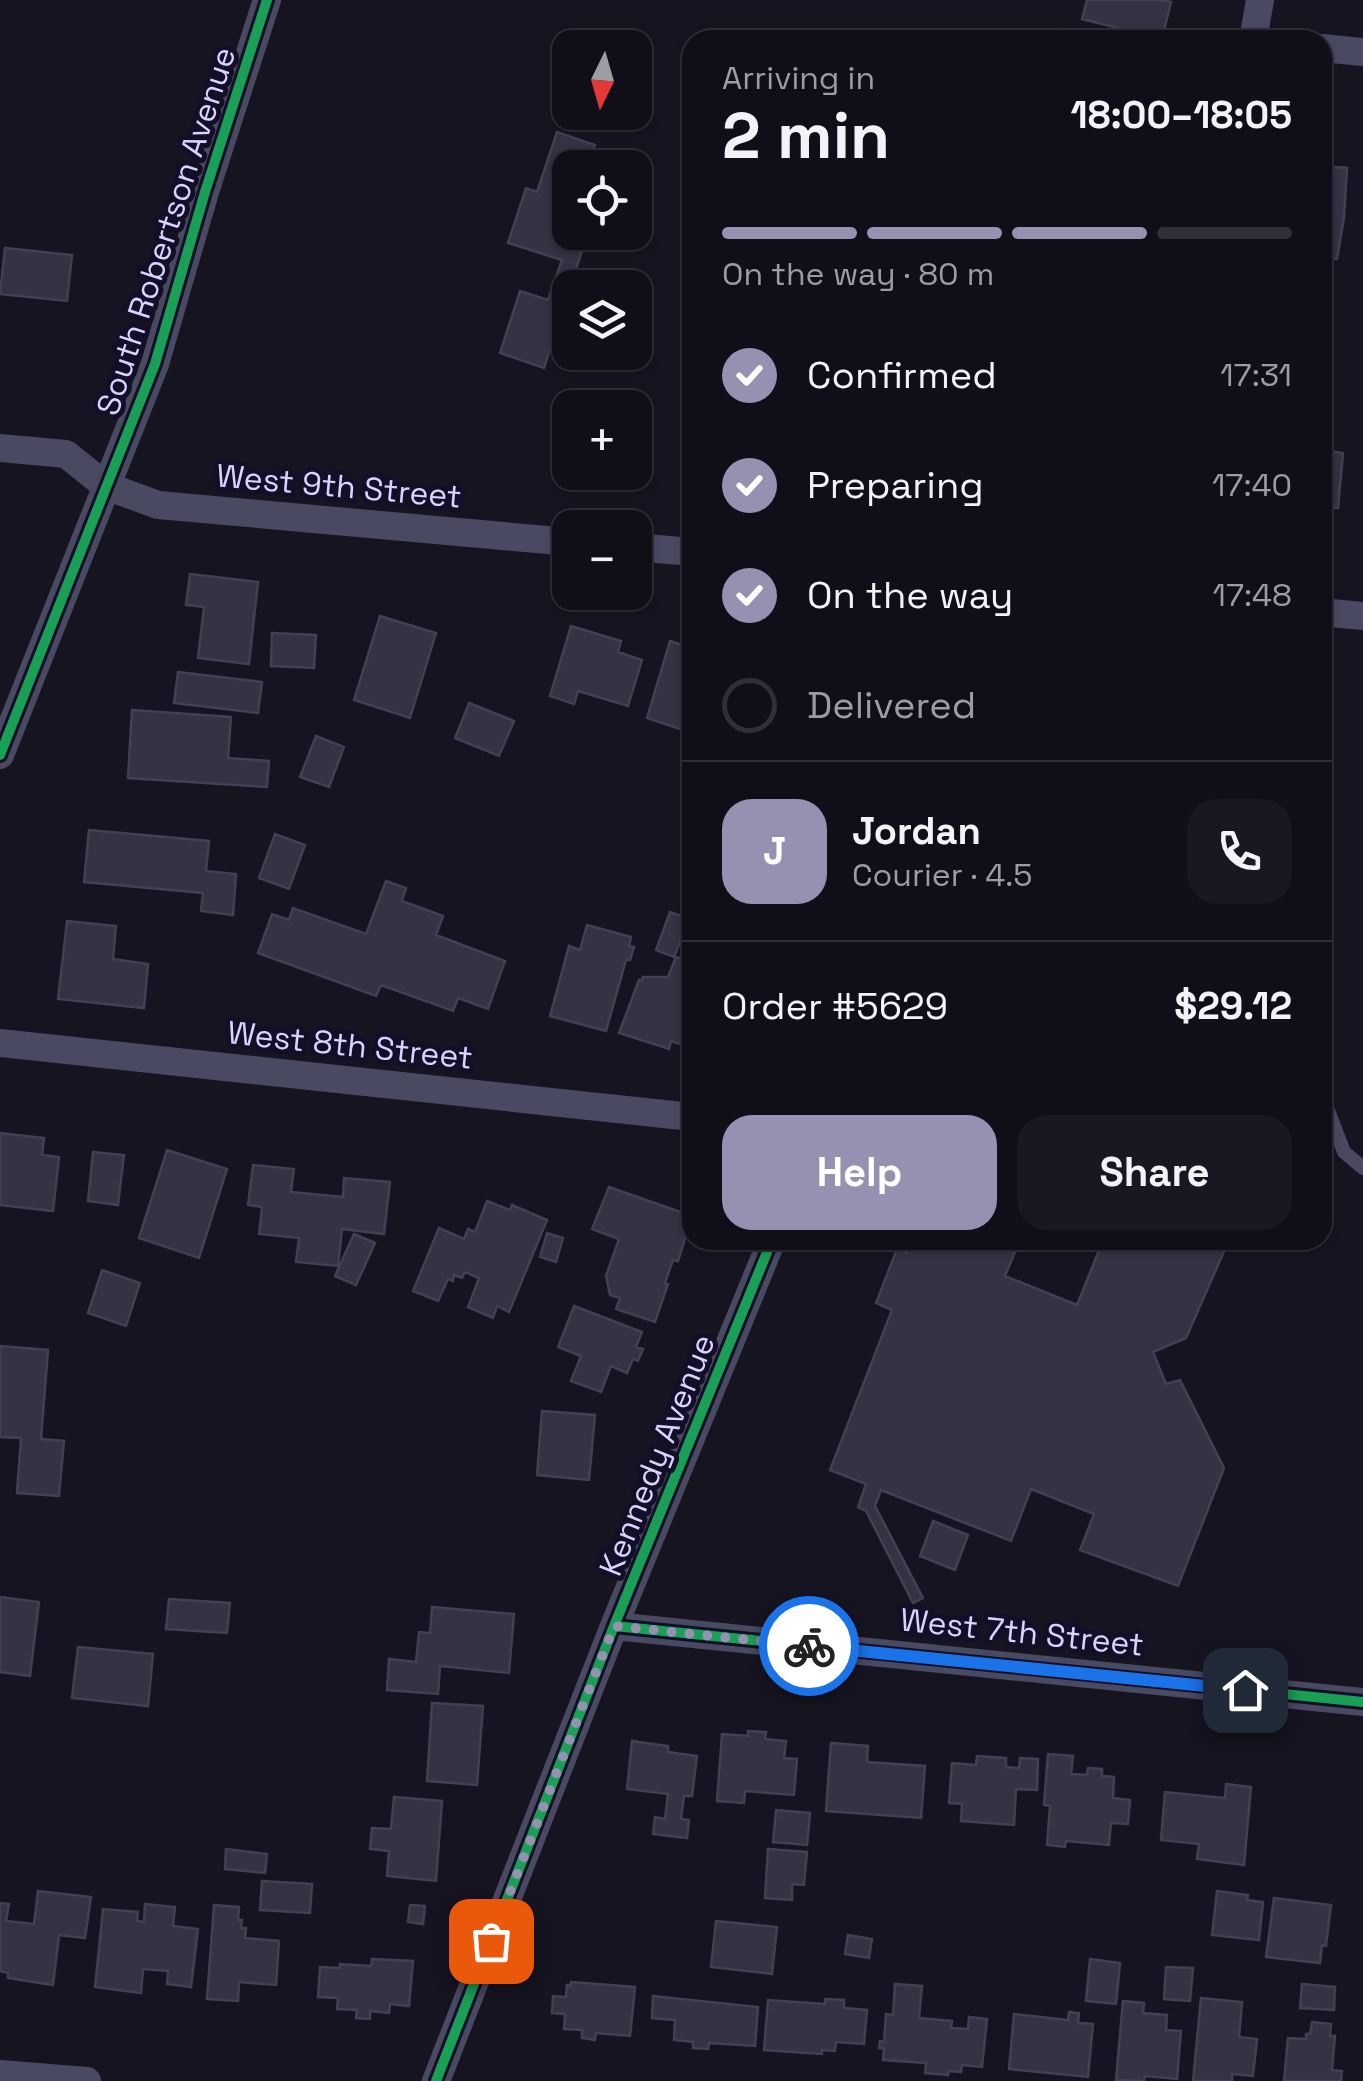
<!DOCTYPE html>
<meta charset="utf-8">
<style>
body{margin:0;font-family:"Space Grotesk",sans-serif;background:#191822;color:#f1f3f6;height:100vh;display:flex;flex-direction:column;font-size:38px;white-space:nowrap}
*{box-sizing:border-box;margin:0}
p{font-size:32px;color:#9c9ca2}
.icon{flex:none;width:55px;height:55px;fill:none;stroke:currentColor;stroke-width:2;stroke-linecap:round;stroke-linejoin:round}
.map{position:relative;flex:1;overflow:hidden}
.drawer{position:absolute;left:682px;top:30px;width:650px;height:1220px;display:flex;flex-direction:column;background:#100f19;border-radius:30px;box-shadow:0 2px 8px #0004,0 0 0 2px #302f38}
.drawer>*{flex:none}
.needle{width:65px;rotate:185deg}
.tools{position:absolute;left:552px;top:30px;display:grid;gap:20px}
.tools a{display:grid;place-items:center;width:100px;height:100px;border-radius:20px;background:#100f19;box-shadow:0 2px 8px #0004,0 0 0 2px #302f38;font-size:50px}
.pin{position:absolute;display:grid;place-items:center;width:85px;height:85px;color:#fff;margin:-42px;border-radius:20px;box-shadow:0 5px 15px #0006}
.courier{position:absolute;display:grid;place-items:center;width:100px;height:100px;margin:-50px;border:8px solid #1a73e8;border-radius:50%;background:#fff;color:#222;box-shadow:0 2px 12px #0007}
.head em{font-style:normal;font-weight:600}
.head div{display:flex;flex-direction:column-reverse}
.head{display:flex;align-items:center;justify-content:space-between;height:170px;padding:0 40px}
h1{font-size:65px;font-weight:600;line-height:75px}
.bar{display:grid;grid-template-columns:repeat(4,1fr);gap:15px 10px;align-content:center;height:120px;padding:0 40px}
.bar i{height:12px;border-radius:8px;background:#302f38}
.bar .active{background:#9591b1}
.bar p{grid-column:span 4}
.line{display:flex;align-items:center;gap:25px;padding:0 40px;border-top:2px solid #302f38}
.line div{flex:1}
.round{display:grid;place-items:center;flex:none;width:105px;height:105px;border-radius:30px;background:#191822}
ol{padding:0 40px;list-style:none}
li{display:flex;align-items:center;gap:30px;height:110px}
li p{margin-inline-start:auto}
li .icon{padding:10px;border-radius:50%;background:#9591b1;color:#fff;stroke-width:4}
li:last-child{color:#9c9ca2}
li i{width:55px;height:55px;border:5px solid #302f38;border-radius:50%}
.primary-button{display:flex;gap:20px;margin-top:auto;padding:20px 40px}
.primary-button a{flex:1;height:115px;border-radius:30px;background:#9591b1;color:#fff;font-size:40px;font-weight:600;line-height:115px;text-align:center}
.primary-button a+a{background:#191822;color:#f1f3f6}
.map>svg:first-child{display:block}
.building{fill:#343243;stroke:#433f54;stroke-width:2.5}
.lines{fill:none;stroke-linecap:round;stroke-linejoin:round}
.service{stroke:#4a4962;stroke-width:14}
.minor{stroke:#4a4962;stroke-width:28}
.cycleway-casing{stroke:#130f26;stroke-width:16}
.cycleway{stroke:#1a9f57;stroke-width:10}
.done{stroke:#9591b1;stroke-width:10;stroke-dasharray:0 18}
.route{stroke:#1a73e8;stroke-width:12}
.labels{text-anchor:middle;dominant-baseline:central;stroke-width:10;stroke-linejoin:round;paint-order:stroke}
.street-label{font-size:32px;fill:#d9d4ff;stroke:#130f26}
</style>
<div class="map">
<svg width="1363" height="2081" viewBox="0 0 1363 2081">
<rect width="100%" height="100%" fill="#161421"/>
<path class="building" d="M 1087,0 L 1162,0 L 1171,2 L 1162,39 L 1082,19 Z
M 1059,29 L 1103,40 L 1056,40 Z
M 557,132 L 595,145 L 588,168 L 570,168 L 570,232 L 588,232 L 544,368 L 500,353 L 520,291 L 548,300 L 562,260 L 508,243 L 526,188 L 537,192 Z
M 1322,166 L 1347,168 L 1344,217 L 1337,259 L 1322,258 Z
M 5,248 L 72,255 L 67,301 L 0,294 Z
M 1322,450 L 1343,453 L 1338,508 L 1322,506 Z
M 190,574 L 258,582 L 249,664 L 198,658 L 204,607 L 186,605 Z
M 380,616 L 436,633 L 410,718 L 354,700 Z
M 571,626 L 621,641 L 618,652 L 642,660 L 628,706 L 578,691 L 574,704 L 550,696 Z
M 272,633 L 316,635 L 314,668 L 271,666 Z
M 670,641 L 692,648 L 692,733 L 647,718 Z
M 178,672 L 262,682 L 258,713 L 174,703 Z
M 469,703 L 514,721 L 499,756 L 455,738 Z
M 132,710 L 231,717 L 228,758 L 269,761 L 267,787 L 128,778 Z
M 316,736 L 344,747 L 329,787 L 300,777 Z
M 89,830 L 209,841 L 206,871 L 236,874 L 233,915 L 201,911 L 203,893 L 84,882 Z
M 275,834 L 305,845 L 289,889 L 259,878 Z
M 386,881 L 406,888 L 402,901 L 443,916 L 436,935 L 505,961 L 488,1009 L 458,998 L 453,1011 L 381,985 L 376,996 L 258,953 L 272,914 L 289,920 L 293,908 L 366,934 Z
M 670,912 L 690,919 L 674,957 L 656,950 Z
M 67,921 L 116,926 L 113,959 L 148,964 L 144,1008 L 58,999 Z
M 587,925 L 631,937 L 629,946 L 634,947 L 630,960 L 626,960 L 606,1031 L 550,1016 L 569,946 L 580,950 Z
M 676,957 L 692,962 L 692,1048 L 671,1041 L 669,1049 L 619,1033 L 639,980 L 641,981 L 643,977 L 668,977 Z
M 0,1133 L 44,1138 L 42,1155 L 59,1157 L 53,1211 L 0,1205 Z
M 167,1150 L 227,1169 L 199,1258 L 139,1238 Z
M 93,1152 L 124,1155 L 118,1205 L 88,1201 Z
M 253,1165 L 294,1169 L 291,1192 L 343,1197 L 344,1178 L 390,1182 L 384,1234 L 342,1229 L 338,1266 L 296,1262 L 299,1238 L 259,1234 L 262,1207 L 248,1205 Z
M 609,1187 L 692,1216 L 678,1261 L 673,1260 L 665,1283 L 668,1284 L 655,1322 L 616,1309 L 620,1298 L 610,1295 L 606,1276 L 619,1239 L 592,1229 Z
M 487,1201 L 510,1210 L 512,1205 L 547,1220 L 509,1312 L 497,1306 L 493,1318 L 468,1307 L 479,1278 L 465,1272 L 462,1278 L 454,1275 L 453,1281 L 448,1279 L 438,1301 L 413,1291 L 439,1228 L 464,1239 L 468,1229 L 475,1232 Z
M 547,1233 L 563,1238 L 556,1262 L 540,1257 Z
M 354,1234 L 375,1243 L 356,1285 L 335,1276 Z
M 911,1240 L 1020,1240 L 1005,1276 L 1077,1305 L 1102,1243 L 1094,1240 L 1229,1240 L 1186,1338 L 1153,1352 L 1166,1384 L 1180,1380 L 1224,1468 L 1178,1586 L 1080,1550 L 1094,1514 L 1031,1489 L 1011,1541 L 881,1490 L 875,1506 L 923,1598 L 913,1603 L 866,1511 L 858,1507 L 866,1484 L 830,1470 L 892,1310 L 876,1303 L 897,1249 L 907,1253 Z
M 102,1270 L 140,1283 L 126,1326 L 88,1313 Z
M 574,1306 L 642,1332 L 636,1347 L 643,1349 L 638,1361 L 633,1359 L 627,1373 L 611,1366 L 601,1392 L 571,1381 L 581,1356 L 558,1347 Z
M 0,1346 L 48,1350 L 41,1439 L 64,1441 L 59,1496 L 17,1493 L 21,1438 L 0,1437 Z
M 542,1411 L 595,1415 L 589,1480 L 537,1475 Z
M 933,1521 L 968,1535 L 955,1570 L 920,1556 Z
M 0,1597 L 39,1602 L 30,1676 L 0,1672 Z
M 169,1599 L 230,1603 L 227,1633 L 166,1629 Z
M 432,1607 L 514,1614 L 509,1673 L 440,1666 L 438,1694 L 387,1690 L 389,1659 L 416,1662 L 419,1632 L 430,1633 Z
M 78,1647 L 153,1654 L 148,1706 L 72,1698 Z
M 432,1703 L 483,1706 L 477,1785 L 427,1781 Z
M 748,1731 L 766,1732 L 765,1739 L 786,1741 L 784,1758 L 797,1759 L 794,1795 L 745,1791 L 744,1803 L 717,1801 L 722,1734 L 748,1736 Z
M 632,1741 L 668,1746 L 668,1752 L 697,1756 L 692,1796 L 684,1796 L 681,1819 L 689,1820 L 687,1838 L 653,1834 L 655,1817 L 665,1819 L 668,1794 L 627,1789 Z
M 831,1743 L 868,1746 L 867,1762 L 925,1766 L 921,1818 L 826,1811 Z
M 1048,1754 L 1073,1756 L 1071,1774 L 1087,1775 L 1088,1768 L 1102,1769 L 1102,1776 L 1114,1777 L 1113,1798 L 1130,1800 L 1128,1824 L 1111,1823 L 1109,1845 L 1066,1841 L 1065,1847 L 1047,1845 L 1050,1806 L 1044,1805 Z
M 977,1756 L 1006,1758 L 1006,1767 L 1019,1768 L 1020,1758 L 1038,1759 L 1037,1790 L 1016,1789 L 1014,1825 L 961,1821 L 962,1804 L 949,1803 L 952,1763 L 976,1765 Z
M 1226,1784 L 1251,1787 L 1244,1865 L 1197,1859 L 1199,1844 L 1161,1840 L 1165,1792 L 1225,1798 Z
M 394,1797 L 442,1801 L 436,1881 L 387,1876 L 389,1851 L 370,1849 L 372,1828 L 391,1829 Z
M 776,1810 L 810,1813 L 807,1845 L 773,1842 Z
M 226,1849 L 267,1854 L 265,1873 L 225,1869 Z
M 768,1849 L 807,1852 L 804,1885 L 792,1884 L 792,1900 L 765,1898 Z
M 262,1881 L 312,1884 L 310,1913 L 260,1910 Z
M 38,1891 L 91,1897 L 85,1938 L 59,1935 L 53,1985 L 8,1978 L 8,1973 L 0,1971 L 0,1903 L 9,1904 L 6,1921 L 34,1924 Z
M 1217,1891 L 1248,1895 L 1247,1900 L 1263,1902 L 1259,1940 L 1212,1935 Z
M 1274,1898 L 1331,1905 L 1326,1946 L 1322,1945 L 1320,1963 L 1266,1957 Z
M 145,1904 L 175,1907 L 173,1926 L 198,1929 L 191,1987 L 167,1984 L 168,1971 L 143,1969 L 141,1993 L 95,1987 L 103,1909 L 138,1912 L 137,1921 L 144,1922 Z
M 214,1905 L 239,1907 L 238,1920 L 242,1920 L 241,1928 L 246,1928 L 245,1938 L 279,1941 L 276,1985 L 239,1982 L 238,2001 L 207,1999 Z
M 410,1905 L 425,1906 L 423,1924 L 408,1922 Z
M 716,1921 L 777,1927 L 772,1974 L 711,1967 Z
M 848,1935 L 872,1939 L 869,1958 L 845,1954 Z
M 372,1959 L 413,1961 L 409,2006 L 390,2004 L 389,2013 L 370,2011 L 370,2019 L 356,2018 L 357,2010 L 337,2009 L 338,1998 L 318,1997 L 320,1967 L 340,1968 L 340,1964 L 371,1966 Z
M 1090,1959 L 1120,1963 L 1116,2004 L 1086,2001 Z
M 1166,1967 L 1193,1968 L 1190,2001 L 1164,1999 Z
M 571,1982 L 635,1987 L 630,2036 L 596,2033 L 595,2040 L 582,2038 L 582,2030 L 564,2029 L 565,2014 L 552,2013 L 553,1996 L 566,1997 L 567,1985 L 570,1986 Z
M 895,1984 L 922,1986 L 919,2018 L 952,2021 L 951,2028 L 968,2029 L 969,2017 L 987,2019 L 982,2067 L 962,2065 L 961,2072 L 948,2071 L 948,2075 L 925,2073 L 926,2063 L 883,2060 L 884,2048 L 879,2048 L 880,2041 L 884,2042 L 886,2014 L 893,2015 Z
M 1302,1984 L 1335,1987 L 1334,2010 L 1300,2008 Z
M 653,1996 L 758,2007 L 755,2046 L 709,2043 L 708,2049 L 693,2048 L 693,2042 L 674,2040 L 675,2020 L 652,2018 Z
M 1201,1998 L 1242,2002 L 1239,2037 L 1257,2039 L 1253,2076 L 1232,2074 L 1232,2081 L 1193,2081 Z
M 825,1999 L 844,2000 L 844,2008 L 867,2010 L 864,2044 L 836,2042 L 835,2051 L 822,2050 L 822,2054 L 764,2050 L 768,2000 L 825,2004 Z
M 1123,2001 L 1144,2003 L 1143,2013 L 1167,2015 L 1166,2030 L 1181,2031 L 1177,2079 L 1145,2076 L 1144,2081 L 1116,2080 Z
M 1069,2012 L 1079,2013 L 1078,2023 L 1093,2024 L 1088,2077 L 1009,2069 L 1014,2014 L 1068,2020 Z
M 1312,2022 L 1331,2024 L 1330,2036 L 1335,2036 L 1332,2070 L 1342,2071 L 1341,2081 L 1284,2081 L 1288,2038 L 1306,2039 L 1306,2034 L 1310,2034 Z"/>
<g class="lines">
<path class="service" d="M 1322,1095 L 1344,1152 L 1363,1168"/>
<path class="minor" d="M 1253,40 L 1260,0
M 1322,48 L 1363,52
M 0,448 L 66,454 L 106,486 L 158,505 L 570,542
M 635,547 L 692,552
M 1322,612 L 1363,616
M 0,755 L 155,364 L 205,192 L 267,0
M 0,1043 L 692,1117
M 614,1626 L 1363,1702
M 0,2074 L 87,2081
M 436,2081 L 614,1626 L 772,1240"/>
<g class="cycleway-casing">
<path id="cycleway" d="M 0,755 L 155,364 L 205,192 L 267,0
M 614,1626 L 1363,1702
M 436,2081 L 614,1626 L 772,1240"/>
</g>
<use href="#cycleway" class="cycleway"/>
</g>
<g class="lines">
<path class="done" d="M 491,1941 L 614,1626 L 809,1646"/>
<path class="route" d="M 809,1646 L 1245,1690"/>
</g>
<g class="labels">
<g class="street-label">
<text transform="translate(166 231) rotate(-72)">South Robertson Avenue</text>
<text transform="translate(339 486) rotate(5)">West 9th Street</text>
<text transform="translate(350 1045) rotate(6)">West 8th Street</text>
<text transform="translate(657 1455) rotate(-68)">Kennedy Avenue</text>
<text transform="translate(1022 1632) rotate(6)">West 7th Street</text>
</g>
</g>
</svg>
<div class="tools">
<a><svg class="needle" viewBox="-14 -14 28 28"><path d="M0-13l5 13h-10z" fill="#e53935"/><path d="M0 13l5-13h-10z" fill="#9c9ca2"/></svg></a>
<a><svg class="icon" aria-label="locate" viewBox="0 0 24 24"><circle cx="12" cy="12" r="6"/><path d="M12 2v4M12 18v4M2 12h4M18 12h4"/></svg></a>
<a><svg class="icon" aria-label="layers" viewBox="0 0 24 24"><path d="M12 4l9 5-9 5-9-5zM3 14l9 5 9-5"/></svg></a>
<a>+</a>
<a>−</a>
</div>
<div class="pin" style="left:491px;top:1941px;background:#ea580c"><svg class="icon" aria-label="bag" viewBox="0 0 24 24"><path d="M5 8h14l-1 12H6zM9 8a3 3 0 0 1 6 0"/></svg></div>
<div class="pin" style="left:1245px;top:1690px;background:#1f2937"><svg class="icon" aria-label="home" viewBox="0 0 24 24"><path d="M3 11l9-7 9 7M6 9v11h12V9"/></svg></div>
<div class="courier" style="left:809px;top:1646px"><svg class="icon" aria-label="bike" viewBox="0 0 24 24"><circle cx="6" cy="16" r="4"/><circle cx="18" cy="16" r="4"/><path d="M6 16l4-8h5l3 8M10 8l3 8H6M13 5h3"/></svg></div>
<section class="drawer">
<div class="head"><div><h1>2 min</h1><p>Arriving in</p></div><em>18:00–18:05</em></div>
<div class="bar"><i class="active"></i><i class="active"></i><i class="active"></i><i></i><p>On the way · 80 m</p></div>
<ol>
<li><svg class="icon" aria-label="check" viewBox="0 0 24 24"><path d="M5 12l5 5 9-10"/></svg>Confirmed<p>17:31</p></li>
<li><svg class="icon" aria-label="check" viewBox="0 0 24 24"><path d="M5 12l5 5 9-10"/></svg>Preparing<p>17:40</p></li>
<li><svg class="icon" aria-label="check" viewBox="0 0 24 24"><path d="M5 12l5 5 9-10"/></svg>On the way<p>17:48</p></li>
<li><i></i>Delivered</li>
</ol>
<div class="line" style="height:180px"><b class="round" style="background:#9591b1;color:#fff">J</b><div><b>Jordan</b><p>Courier · 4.5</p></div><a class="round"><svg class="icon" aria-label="phone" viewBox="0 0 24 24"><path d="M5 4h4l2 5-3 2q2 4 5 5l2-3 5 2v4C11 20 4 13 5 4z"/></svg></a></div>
<div class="line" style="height:130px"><div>Order #5629</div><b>$29.12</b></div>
<div class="primary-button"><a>Help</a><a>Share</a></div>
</section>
</div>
